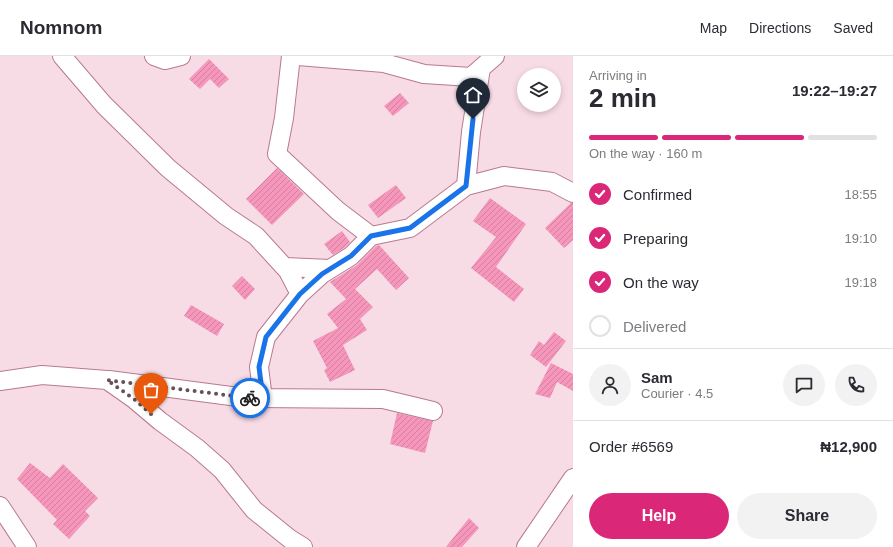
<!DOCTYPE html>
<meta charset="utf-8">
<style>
body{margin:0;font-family:Arial,sans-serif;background:#f2f2f3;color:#2b2b33;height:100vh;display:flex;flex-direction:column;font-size:15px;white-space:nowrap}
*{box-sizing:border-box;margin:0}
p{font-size:13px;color:#7c7c81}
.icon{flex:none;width:22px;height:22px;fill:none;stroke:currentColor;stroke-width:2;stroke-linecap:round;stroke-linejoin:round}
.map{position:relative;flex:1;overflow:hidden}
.panel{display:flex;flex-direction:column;background:#fff;width:320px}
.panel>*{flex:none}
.fabs{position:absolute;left:517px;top:12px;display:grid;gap:8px}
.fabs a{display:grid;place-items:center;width:44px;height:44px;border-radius:50%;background:#fff;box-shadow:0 2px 6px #0003;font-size:20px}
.pin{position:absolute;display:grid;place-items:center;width:34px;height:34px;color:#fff;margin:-41px -17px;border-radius:50% 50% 50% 0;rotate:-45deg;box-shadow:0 0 4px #0007}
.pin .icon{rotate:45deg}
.courier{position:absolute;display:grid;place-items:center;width:40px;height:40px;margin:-20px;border:3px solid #1a73e8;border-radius:50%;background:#fff;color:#222;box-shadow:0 1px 5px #0007}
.head em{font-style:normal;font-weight:700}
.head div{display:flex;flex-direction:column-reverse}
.head{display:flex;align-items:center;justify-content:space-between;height:68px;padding:0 16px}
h1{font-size:26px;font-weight:700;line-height:30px}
.bar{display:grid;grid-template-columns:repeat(4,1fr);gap:6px 4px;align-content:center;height:48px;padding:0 16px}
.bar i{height:5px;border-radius:3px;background:#e1e1e2}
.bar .active{background:#db2777}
.bar p{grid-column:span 4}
.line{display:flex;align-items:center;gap:10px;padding:0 16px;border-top:1px solid #e1e1e2}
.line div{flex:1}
.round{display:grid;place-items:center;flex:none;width:42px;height:42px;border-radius:21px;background:#f2f2f3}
ol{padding:0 16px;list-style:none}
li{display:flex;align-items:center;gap:12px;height:44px}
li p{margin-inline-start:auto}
li .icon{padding:4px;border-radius:50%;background:#db2777;color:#fff;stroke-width:4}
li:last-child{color:#7c7c81}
li i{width:22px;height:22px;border:2px solid #e1e1e2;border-radius:50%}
.primary-button{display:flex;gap:8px;margin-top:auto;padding:8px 16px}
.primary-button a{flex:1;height:46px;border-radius:24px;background:#db2777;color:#fff;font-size:16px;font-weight:700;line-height:46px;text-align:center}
.primary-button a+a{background:#f2f2f3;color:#2b2b33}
header{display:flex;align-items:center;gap:24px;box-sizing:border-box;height:56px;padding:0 20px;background:#fff;border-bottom:1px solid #e1e1e2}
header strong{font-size:19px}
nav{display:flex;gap:22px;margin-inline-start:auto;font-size:14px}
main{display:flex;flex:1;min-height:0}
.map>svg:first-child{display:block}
.building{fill:url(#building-hatch)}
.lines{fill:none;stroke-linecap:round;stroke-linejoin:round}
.minor-casing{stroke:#b87991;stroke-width:20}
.minor{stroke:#fff;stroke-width:18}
.done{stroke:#675058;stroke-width:4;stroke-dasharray:0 7.2}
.route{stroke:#1a73e8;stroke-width:5}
</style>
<header>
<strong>Nomnom</strong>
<nav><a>Map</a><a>Directions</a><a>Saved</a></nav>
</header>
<main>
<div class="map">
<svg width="573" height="491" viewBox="0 0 573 491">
<defs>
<pattern id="building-hatch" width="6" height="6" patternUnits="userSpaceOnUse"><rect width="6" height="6" fill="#f596ba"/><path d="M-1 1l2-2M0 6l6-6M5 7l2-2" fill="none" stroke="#d1809f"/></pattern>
</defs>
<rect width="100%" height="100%" fill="#f8dce5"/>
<path class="building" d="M 209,3 L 229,23 L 219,32 L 210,23 L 200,33 L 189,23 Z
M 400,37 L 409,47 L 393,60 L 384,50 Z
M 277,112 L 304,138 L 272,169 L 246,143 Z
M 396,129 L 406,142 L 378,162 L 368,149 Z
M 490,142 L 526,168 L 496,211 L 524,233 L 514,246 L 471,212 L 496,181 L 473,165 Z
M 571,147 L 573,147 L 573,184 L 564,192 L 545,172 Z
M 342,175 L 350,186 L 344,192 L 333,199 L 324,188 Z
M 379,189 L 409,222 L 396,234 L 377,213 L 355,233 L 373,251 L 360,263 L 367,274 L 343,289 L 355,314 L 330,326 L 324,314 L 327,312 L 313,285 L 338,272 L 327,258 L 346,243 L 330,226 L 357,209 L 376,190 Z
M 242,220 L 255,233 L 245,244 L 232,230 Z
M 191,249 L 224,268 L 217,280 L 184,260 Z
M 554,276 L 566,285 L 546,311 L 530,299 L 539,285 L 544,289 Z
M 551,307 L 573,318 L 573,335 L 557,326 L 550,342 L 535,338 Z
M 397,357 L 433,365 L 425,397 L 390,388 Z
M 30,407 L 50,422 L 63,408 L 98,442 L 85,455 L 90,460 L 69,483 L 53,468 L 57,464 L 17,423 Z
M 469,462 L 479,472 L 462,491 L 446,491 Z"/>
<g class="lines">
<g class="minor-casing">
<path id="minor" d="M 62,0 L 104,49 L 168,112 L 226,160 L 256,180 L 288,215 L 300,238 L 322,218 L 351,200 L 371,180
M 154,0 L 165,4 L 181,0
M 291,0 L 284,62 L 277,98 L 338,155 L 371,180 L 410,172 L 466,130 L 471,76 L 481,12
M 298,0 L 384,7 L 424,18 L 471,21 L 495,0
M 466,130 L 504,120 L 552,126 L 573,137
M 285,211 L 330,213
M 109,324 L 246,342 L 383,343 L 433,355
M 0,325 L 42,319 L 107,324 L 134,343 L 160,365 L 197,392 L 222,414 L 254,454 L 290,483 L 303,491
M 263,343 L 259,311 L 266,281 L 300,238
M 0,450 L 27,491
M 526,491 L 573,422"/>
</g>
<use href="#minor" class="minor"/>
</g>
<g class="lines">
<path class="done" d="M 151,358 L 134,343 L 107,324 L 250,342"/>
<path class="route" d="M 250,342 L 263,343 L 259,311 L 266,281 L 300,238 L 322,218 L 351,200 L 371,180 L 410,172 L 466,130 L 473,63"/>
</g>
</svg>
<div class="fabs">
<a><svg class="icon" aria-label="layers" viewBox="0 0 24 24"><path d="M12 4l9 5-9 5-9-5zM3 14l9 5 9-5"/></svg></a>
</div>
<div class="pin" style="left:151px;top:358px;background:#ea580c"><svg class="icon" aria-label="bag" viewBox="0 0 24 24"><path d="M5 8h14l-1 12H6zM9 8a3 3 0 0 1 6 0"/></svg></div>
<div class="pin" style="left:473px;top:63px;background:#1f2937"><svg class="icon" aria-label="home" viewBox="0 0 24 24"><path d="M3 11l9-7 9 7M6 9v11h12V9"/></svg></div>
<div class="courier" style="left:250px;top:342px"><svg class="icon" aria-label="bike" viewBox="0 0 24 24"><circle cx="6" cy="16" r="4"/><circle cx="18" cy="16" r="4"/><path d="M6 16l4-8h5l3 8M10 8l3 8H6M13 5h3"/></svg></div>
</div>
<section class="panel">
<div class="head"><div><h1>2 min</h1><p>Arriving in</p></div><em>19:22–19:27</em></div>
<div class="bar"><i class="active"></i><i class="active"></i><i class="active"></i><i></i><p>On the way · 160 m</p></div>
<ol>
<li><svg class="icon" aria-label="check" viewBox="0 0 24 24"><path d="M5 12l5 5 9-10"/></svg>Confirmed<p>18:55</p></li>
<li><svg class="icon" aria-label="check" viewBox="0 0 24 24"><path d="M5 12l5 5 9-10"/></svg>Preparing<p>19:10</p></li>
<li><svg class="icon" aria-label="check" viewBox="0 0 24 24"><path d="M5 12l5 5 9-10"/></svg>On the way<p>19:18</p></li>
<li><i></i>Delivered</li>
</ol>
<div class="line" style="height:72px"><a class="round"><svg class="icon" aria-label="person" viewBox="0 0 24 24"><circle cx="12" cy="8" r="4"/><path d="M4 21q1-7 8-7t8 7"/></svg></a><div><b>Sam</b><p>Courier · 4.5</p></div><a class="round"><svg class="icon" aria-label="chat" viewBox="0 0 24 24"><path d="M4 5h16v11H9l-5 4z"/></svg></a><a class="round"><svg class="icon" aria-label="phone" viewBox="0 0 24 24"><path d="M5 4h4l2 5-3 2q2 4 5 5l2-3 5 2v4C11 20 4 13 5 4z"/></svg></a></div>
<div class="line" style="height:52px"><div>Order #6569</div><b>₦12,900</b></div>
<div class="primary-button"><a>Help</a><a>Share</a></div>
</section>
</main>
